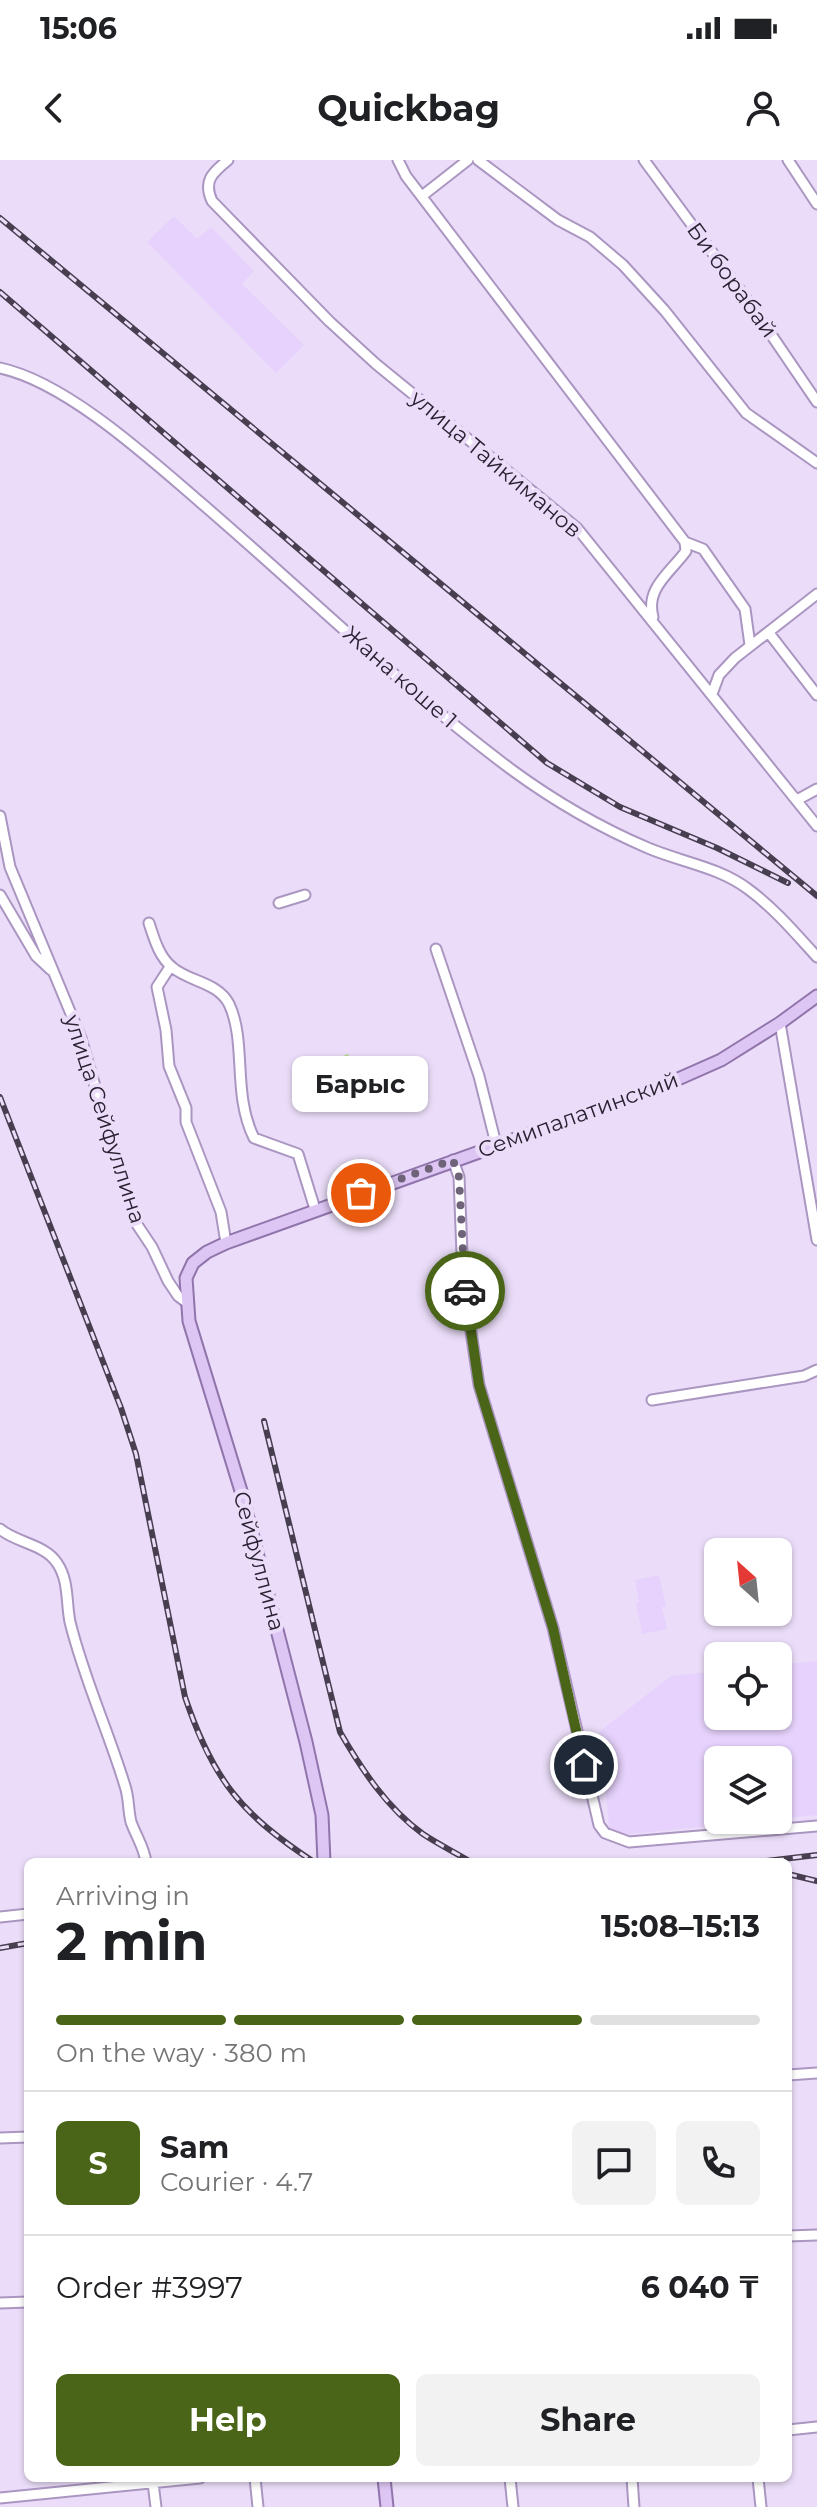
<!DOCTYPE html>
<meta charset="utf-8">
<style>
body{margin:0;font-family:Montserrat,sans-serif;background:#f2f2f2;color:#202124;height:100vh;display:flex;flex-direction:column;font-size:30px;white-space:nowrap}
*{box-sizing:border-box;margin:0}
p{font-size:26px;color:#757577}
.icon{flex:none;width:44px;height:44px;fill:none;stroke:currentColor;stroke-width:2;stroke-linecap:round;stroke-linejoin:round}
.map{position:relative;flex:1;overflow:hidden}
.drawer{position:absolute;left:24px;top:1698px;width:768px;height:624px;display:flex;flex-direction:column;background:#fff;border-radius:12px;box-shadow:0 2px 6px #0004}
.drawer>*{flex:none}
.needle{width:52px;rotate:333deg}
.controls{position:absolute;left:704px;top:1378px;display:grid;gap:16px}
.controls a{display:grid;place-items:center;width:88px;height:88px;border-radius:12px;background:#fff;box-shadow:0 2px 6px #0004;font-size:40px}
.pin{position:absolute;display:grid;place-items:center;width:68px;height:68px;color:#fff;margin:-34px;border:4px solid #fff;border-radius:50%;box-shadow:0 2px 8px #0007}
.courier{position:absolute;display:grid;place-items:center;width:80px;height:80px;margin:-40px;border:6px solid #4a6518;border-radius:50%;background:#fff;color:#222;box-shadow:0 2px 10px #0007}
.bubble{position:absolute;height:56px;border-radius:12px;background:#fff;box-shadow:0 2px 6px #0004;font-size:26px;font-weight:700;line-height:56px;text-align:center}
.headline em{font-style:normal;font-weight:700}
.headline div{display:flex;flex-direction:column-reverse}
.headline{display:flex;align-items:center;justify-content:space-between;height:136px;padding:0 32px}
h1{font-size:52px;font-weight:700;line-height:60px}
.bar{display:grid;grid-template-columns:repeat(4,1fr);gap:12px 8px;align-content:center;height:96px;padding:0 32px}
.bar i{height:10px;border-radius:6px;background:#e0e0e0}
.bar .on{background:#4a6518}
.bar p{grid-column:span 4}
.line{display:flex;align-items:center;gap:20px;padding:0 32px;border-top:2px solid #e0e0e0}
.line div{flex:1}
.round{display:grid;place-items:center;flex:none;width:84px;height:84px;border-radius:12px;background:#f2f2f2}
.action{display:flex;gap:16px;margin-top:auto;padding:16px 32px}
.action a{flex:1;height:92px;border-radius:12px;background:#4a6518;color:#fff;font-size:32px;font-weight:700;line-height:92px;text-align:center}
.action a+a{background:#f2f2f2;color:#202124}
.status{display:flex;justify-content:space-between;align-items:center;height:56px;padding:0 40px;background:#fff;direction:ltr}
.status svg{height:22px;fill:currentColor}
header{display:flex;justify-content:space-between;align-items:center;height:104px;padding:0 32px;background:#fff;font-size:36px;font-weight:700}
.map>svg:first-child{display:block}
.built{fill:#e6d2fc}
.green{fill:#b8d98d}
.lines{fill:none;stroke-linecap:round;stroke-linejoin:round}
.minor-casing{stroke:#ab96c1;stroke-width:13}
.major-casing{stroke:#9074ab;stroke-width:15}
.minor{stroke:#fff;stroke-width:9}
.major{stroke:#ddc6f4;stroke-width:11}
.rail-casing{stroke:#473e50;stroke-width:6}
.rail{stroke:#ebddf9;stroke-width:3;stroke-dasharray:9;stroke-linecap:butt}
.done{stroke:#6e6378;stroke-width:8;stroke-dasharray:0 14.4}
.route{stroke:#4a6518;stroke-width:10}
.labels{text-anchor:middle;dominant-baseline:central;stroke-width:8;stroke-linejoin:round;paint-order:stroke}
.street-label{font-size:22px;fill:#2a2233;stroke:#ebddf9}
</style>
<div class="status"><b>15:06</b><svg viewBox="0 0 49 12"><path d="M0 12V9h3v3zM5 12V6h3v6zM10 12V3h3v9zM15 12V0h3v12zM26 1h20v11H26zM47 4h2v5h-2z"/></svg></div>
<header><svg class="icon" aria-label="back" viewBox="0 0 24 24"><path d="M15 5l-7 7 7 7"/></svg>Quickbag<svg class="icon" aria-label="person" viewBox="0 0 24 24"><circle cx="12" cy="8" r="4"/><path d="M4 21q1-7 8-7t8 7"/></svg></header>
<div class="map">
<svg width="817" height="2347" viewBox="0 0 817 2347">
<rect width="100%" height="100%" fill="#ebddf9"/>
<path class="built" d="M 174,56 L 197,79 L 211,67 L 254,111 L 242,124 L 304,185 L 276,213 L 147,82 Z
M 659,1415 L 666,1446 L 662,1447 L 667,1469 L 642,1474 L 636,1443 L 639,1442 L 635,1420 Z
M 817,1501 L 817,1655 L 778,1659 L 778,1600 L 718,1600 L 718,1660 L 769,1660 L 610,1676 L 600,1571 L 671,1516 L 718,1511 L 718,1556 L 778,1556 L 778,1505 Z"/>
<path class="green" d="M 348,894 L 361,931 L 343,937 L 330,901 Z"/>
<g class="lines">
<g class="minor-casing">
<path id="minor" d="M 228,0 C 212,13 203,21 212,41 L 329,161 L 376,204 L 577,368 L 817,666
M 398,0 L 406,16 L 685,382 L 703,389 L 745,449 L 750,485
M 478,0 L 558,60 L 590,77 L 623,105 L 665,151 L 746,253 L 817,303
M 644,0 L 751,145 L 817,242
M 788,0 L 817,44
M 422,36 L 468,0
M 0,208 C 66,222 149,298 200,342 C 304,431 402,528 512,610 C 553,640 601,668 648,688 C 681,702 719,707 748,729 C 774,748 796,774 817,797
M 653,457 C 645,428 671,412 686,391 L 685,382
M 769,473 L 817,535
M 712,534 L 719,515 L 735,498 L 817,434
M 797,640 L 817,629
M 0,656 L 10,707 L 81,878 L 134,1060 L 152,1087 L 168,1121 L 178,1136 L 186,1142
M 0,735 L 36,796 L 51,810
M 279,743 L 305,735
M 149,763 C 154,778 159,797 172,807 C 189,822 218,822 229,844 C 247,882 232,934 254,978 L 298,994 L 315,1049
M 436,789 L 479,916 L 496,984
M 170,807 L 157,827 L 166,870 L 169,906 L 186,948 L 186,962 L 221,1052 L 226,1083
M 780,863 L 817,1080
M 453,1000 L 459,1017 L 463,1119 L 479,1225 L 553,1468 L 599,1665 L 605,1673 L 629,1682 L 817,1666
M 652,1240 L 804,1216 L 817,1210
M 0,1369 C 16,1383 45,1384 57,1403 C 69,1420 66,1442 70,1462 C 84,1519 108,1570 125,1626 C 129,1637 128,1650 131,1662 C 136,1676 144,1687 146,1702
M 0,1757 L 28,1754
M 788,1915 L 817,1913
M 0,1978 L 28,1977
M 788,2076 L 817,2075
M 0,2143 L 28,2142
M 788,2270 L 817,2267
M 255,2318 L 258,2347
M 510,2318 L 513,2347
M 632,2318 L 634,2347
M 758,2318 L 761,2347
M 153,2323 L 156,2347
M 0,2338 L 200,2318"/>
</g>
<g class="major-casing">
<path id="major" d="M 324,1702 L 322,1655 L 306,1582 L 241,1331 L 189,1161 L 186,1118 L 193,1103 L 207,1092 L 226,1083 L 660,927 L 721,900 L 780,863 L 817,836
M 384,2318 L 387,2347"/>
</g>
<use href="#minor" class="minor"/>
<use href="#major" class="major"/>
<g class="rail-casing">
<path id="rail" d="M 0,58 L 817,736
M 0,132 L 547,603 L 620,647 L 717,688 L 788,723
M 0,937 L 121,1248 L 136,1294 L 185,1537 C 213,1620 241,1654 314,1702
M 264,1261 L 340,1572 C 362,1610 387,1648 423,1674 C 438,1684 456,1693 471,1702
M 757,1702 L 817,1695
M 788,1714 L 817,1721
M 0,1788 L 28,1783"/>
</g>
<use href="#rail" class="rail"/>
</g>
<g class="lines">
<path class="done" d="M 361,1033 L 453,1000 L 459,1017 L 465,1131"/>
<path class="route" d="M 465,1131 L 479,1225 L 553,1468 L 584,1605"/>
</g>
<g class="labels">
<g class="street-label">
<text transform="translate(732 120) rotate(54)">Би борабай</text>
<text transform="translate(496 304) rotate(40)">улица Тайкиманов</text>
<text transform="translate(400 517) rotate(41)">Жана коше 1</text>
<text transform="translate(578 955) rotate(-20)">Семипалатинский</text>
<text transform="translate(105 959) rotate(72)">улица Сейфуллина</text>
<text transform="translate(259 1401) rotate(75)">Сейфуллина</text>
</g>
</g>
</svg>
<div class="controls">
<a><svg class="needle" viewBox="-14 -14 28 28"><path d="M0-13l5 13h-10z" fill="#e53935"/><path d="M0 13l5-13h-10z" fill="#757577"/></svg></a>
<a><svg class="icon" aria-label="locate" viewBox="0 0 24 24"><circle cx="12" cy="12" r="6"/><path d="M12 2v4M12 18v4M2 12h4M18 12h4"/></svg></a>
<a><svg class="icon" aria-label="layers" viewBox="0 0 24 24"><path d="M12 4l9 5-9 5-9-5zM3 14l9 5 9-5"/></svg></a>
</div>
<div class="pin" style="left:361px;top:1033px;background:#ea580c"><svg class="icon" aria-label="bag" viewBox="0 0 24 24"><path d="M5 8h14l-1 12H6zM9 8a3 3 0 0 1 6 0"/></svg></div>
<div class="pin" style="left:584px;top:1605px;background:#1f2937"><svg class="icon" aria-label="home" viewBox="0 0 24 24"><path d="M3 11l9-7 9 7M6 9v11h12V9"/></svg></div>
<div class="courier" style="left:465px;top:1131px"><svg class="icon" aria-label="car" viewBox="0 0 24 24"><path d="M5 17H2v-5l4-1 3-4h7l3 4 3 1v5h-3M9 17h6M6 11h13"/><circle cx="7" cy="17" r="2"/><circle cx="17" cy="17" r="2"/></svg></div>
<div class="bubble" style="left:292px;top:896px;width:136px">Барыс</div>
<section class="drawer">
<div class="headline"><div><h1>2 min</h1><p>Arriving in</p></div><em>15:08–15:13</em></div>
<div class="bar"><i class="on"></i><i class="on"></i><i class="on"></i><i></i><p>On the way · 380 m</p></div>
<div class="line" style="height:144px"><b class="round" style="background:#4a6518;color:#fff">S</b><div><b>Sam</b><p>Courier · 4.7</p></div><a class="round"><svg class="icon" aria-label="chat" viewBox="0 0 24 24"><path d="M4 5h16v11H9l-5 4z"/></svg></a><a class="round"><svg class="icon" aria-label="phone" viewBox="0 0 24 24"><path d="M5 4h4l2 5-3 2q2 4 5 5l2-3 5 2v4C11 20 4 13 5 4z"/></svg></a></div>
<div class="line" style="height:104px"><div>Order #3997</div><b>6 040 ₸</b></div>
<div class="action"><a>Help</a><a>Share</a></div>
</section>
</div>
